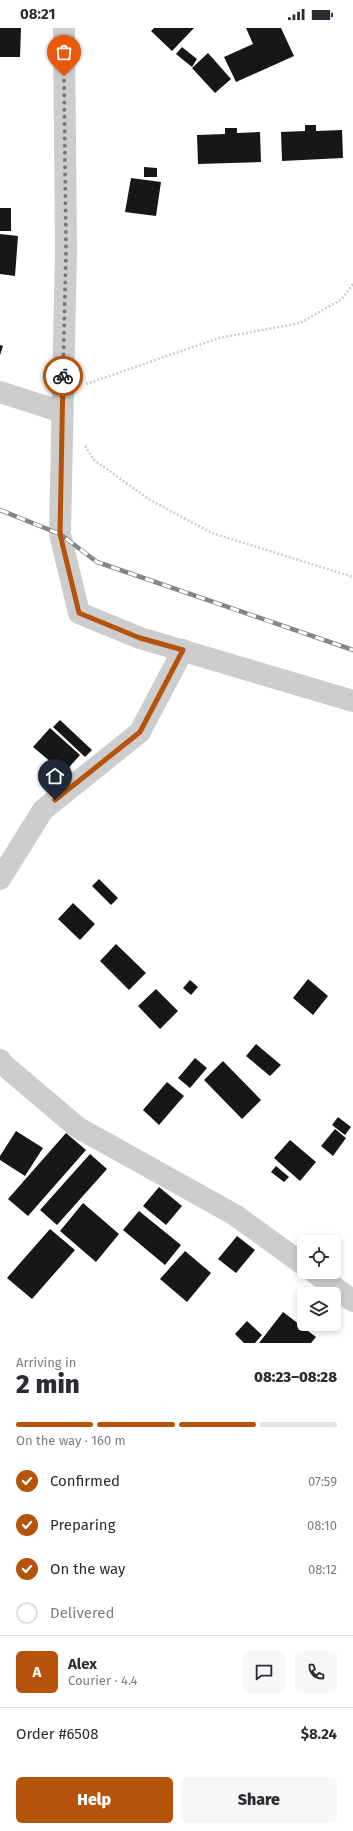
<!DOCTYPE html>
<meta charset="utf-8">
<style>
body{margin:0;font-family:"Fira Sans",sans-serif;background:#f7f7f7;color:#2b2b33;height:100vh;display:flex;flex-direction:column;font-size:15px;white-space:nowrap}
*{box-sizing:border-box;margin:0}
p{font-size:13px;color:#7c7c81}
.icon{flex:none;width:22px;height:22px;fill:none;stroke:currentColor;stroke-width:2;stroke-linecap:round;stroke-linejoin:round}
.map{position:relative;height:1315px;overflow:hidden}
.details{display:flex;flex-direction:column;background:#fff;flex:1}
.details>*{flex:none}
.fabs{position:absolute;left:297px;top:1207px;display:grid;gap:8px}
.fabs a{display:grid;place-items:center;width:44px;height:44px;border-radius:6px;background:#fff;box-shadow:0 2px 6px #0003;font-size:20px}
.pin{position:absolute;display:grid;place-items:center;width:34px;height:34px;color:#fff;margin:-41px -17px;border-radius:50% 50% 50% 0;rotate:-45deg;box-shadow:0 0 4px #0007}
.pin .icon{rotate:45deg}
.courier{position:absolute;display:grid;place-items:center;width:40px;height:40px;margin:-20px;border:3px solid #b45309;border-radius:50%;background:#fff;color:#222;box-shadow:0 1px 5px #0007}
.summary em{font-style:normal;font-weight:800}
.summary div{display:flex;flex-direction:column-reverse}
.summary{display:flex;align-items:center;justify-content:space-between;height:68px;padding:0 16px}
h1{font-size:26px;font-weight:800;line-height:30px}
.bar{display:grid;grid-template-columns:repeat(4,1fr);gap:6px 4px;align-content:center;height:48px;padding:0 16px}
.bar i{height:5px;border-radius:3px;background:#e1e1e2}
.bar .active{background:#b45309}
.bar p{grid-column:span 4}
.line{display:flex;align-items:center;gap:10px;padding:0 16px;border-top:1px solid #e1e1e2}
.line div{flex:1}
.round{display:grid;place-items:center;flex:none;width:42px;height:42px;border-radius:6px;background:#f7f7f7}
ol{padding:0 16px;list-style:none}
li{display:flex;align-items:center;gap:12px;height:44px}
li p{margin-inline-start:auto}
li .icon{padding:4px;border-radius:50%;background:#b45309;color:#fff;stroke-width:4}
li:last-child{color:#7c7c81}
li i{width:22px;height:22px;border:2px solid #e1e1e2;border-radius:50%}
.button{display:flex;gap:8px;margin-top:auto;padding:8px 16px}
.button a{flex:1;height:46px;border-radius:6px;background:#b45309;color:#fff;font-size:16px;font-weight:800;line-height:46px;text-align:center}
.button a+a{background:#f7f7f7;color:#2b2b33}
.status{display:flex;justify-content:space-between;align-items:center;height:28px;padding:0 20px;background:#fff;direction:ltr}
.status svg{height:11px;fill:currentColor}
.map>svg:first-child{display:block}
.building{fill:#171717}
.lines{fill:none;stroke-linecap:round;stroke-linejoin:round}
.path{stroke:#cdcdcd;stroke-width:2.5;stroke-dasharray:2 2;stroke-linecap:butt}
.minor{stroke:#cdcdcd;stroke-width:22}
.rail-casing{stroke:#858585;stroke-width:4.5}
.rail{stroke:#fff;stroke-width:3;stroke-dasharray:9;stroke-linecap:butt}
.done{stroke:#787878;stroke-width:4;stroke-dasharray:0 7.2}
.route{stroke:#b45309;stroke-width:5}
</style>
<div class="status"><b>08:21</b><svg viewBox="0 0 49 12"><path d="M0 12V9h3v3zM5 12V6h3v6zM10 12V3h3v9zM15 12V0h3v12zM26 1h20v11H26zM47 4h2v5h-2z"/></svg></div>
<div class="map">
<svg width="353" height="1315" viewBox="0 0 353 1315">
<rect width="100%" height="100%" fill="#fff"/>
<path class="building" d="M 0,0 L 21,0 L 20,29 L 0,29 Z
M 154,0 L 194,0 L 172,23 L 151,3 Z
M 246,0 L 281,0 L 294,28 L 236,54 L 224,29 L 253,16 Z
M 182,19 L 197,31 L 192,39 L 176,26 Z
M 208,25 L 231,51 L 215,65 L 192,40 Z
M 305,97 L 316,97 L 316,103 L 342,102 L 343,130 L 282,133 L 281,104 L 305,103 Z
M 225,100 L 237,100 L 237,105 L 260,104 L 261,134 L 198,136 L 197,107 L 225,106 Z
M 144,139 L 157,140 L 157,149 L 144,149 Z
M 131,150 L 161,154 L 156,188 L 125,184 Z
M 0,180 L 11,180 L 11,203 L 0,203 Z
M 0,206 L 18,208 L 15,248 L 0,246 Z
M 0,317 L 3,318 L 0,327 Z
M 60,692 L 92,722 L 85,729 L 53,699 Z
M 50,700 L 80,727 L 64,745 L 33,719 Z
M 99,851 L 118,870 L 111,877 L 92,858 Z
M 73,875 L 95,896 L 80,912 L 58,891 Z
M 116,916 L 146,945 L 129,962 L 100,933 Z
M 308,951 L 328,968 L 313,987 L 293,970 Z
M 190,952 L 198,959 L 191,967 L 183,960 Z
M 156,961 L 178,983 L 160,1001 L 138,978 Z
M 256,1016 L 281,1037 L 270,1048 L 246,1028 Z
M 195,1030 L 207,1040 L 190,1060 L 178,1050 Z
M 223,1033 L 261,1072 L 242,1091 L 204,1052 Z
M 167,1054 L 184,1068 L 159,1097 L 143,1082 Z
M 338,1089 L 351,1099 L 345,1107 L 332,1097 Z
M 335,1101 L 346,1110 L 333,1128 L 321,1118 Z
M 16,1103 L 43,1120 L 25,1148 L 0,1132 L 0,1128 Z
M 66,1105 L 86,1122 L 28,1188 L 8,1171 Z
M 290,1112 L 316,1134 L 300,1153 L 274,1130 Z
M 90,1126 L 107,1141 L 57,1197 L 40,1182 Z
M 276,1138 L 289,1149 L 284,1154 L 271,1144 Z
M 159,1159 L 182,1178 L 166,1197 L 143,1178 Z
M 83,1175 L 119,1206 L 96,1234 L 60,1203 Z
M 139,1183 L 181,1217 L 165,1237 L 123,1202 Z
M 50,1201 L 75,1222 L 32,1271 L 7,1250 Z
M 237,1208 L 255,1222 L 236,1245 L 218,1231 Z
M 185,1223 L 211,1245 L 187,1274 L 160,1251 Z
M 283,1284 L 316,1309 L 311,1315 L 259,1315 Z
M 247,1293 L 262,1307 L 255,1315 L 244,1315 L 235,1306 Z"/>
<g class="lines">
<path class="path" d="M 86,356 L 219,310 L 300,295 L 342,271 L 353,256
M 85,418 L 94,432 L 150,472 L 212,505 L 353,549"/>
<path class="minor" d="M 64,0 L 66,222 L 60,506 L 79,585 L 140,610 L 353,673
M 0,364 L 62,384
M 0,851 L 43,782 L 140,704 L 183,622
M 0,1032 L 5,1038 L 77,1099 L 235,1187 L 304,1237
M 314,1244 L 353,1273"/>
<g class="rail-casing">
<path id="rail" d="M 0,482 L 60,506 L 97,534 L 353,622"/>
</g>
<use href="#rail" class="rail"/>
</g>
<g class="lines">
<path class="done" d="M 63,348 L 66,222 L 64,48"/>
<path class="route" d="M 55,772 L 140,704 L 183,622 L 140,610 L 79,585 L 60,506 L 63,348"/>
</g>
</svg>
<div class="fabs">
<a><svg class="icon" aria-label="locate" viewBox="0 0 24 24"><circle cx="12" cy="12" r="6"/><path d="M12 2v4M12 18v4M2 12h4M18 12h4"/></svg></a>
<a><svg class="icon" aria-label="layers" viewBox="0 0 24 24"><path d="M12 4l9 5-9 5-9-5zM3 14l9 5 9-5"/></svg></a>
</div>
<div class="pin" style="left:64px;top:48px;background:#ea580c"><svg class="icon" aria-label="bag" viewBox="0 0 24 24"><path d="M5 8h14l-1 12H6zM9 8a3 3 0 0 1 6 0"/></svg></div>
<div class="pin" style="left:55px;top:772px;background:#1f2937"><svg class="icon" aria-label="home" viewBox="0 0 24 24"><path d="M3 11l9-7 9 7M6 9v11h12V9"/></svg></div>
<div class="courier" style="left:63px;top:348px"><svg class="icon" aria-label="bike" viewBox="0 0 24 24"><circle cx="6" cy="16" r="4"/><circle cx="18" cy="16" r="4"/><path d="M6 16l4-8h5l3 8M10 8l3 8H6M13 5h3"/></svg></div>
</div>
<section class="details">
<div class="summary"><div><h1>2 min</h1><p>Arriving in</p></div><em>08:23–08:28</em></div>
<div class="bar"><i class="active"></i><i class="active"></i><i class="active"></i><i></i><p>On the way · 160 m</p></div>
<ol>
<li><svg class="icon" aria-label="check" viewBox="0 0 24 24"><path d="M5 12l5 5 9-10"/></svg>Confirmed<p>07:59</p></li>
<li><svg class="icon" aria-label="check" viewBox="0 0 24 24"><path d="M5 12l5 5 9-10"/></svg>Preparing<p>08:10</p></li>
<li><svg class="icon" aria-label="check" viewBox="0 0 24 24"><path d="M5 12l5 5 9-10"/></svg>On the way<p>08:12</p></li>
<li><i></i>Delivered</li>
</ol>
<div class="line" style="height:72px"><b class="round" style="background:#b45309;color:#fff">A</b><div><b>Alex</b><p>Courier · 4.4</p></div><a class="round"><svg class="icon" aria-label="chat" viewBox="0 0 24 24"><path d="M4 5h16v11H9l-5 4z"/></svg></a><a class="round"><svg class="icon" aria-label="phone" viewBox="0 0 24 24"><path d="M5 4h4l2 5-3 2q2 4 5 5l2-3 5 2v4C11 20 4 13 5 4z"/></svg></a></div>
<div class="line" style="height:52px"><div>Order #6508</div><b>$8.24</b></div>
<div class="button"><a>Help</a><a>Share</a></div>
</section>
